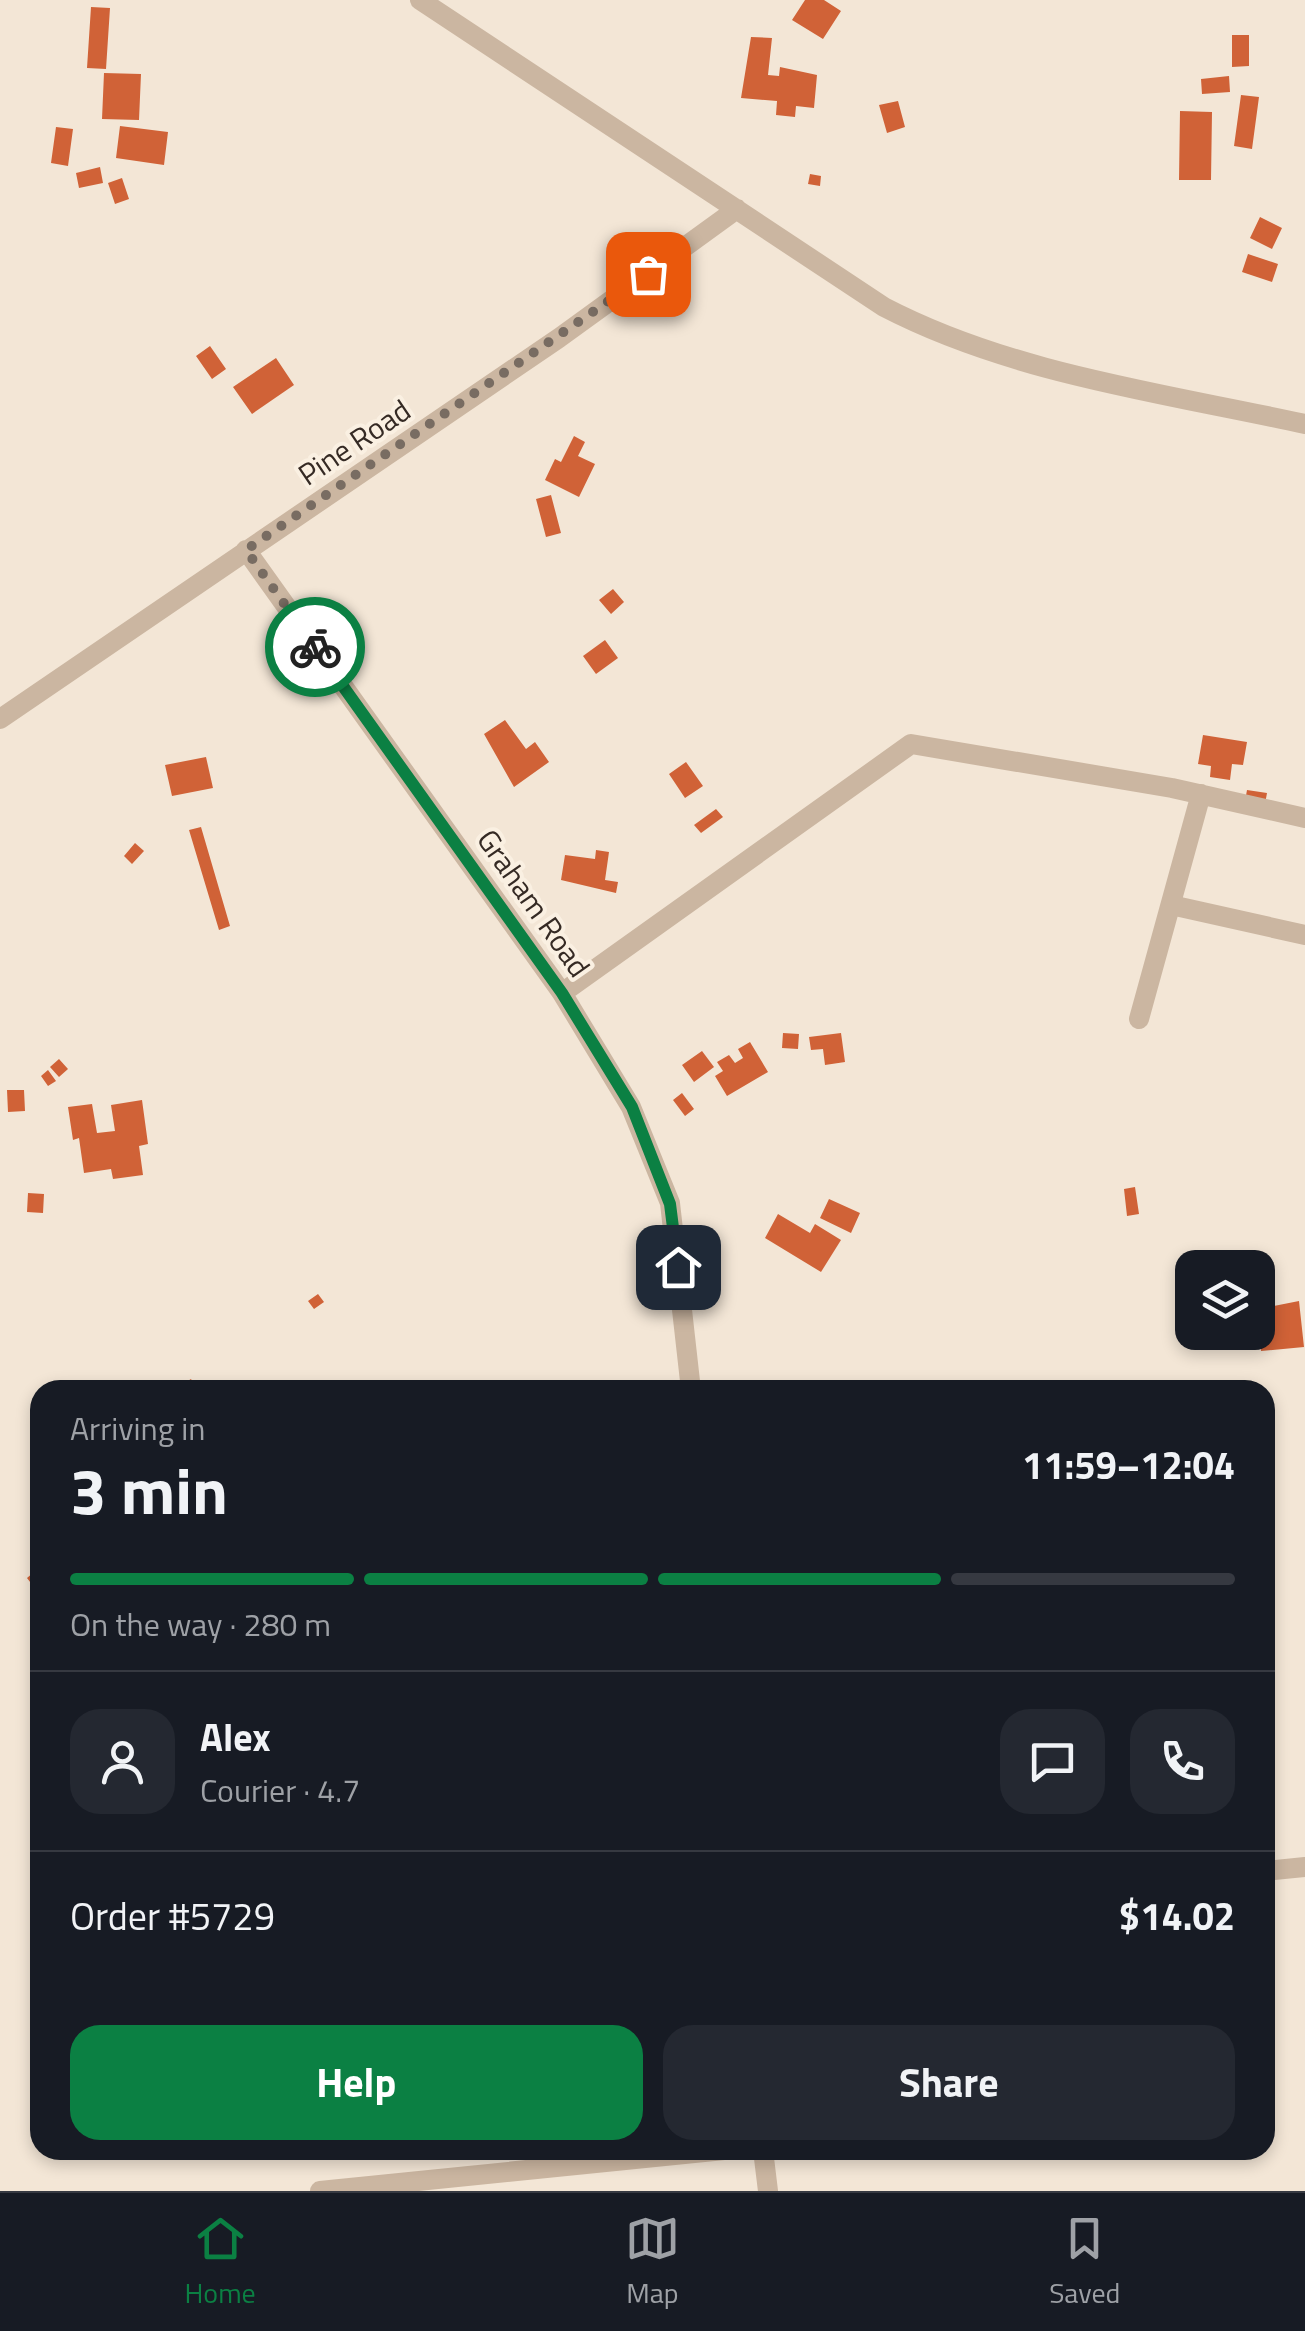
<!DOCTYPE html>
<meta charset="utf-8">
<style>
body{margin:0;font-family:"Titillium Web",sans-serif;background:#242831;color:#f1f3f6;height:100vh;display:flex;flex-direction:column;font-size:38px;white-space:nowrap}
*{box-sizing:border-box;margin:0}
p{font-size:32px;color:#9ea1a6}
.icon{flex:none;width:55px;height:55px;fill:none;stroke:currentColor;stroke-width:2;stroke-linecap:round;stroke-linejoin:round}
.map{position:relative;flex:1;overflow:hidden}
.drawer{position:absolute;left:30px;top:1380px;width:1245px;height:780px;display:flex;flex-direction:column;background:#171b24;border-radius:30px;box-shadow:0 5px 15px #0003}
.drawer>*{flex:none}
.buttons{position:absolute;left:1175px;top:1250px;display:grid;gap:20px}
.buttons a{display:grid;place-items:center;width:100px;height:100px;border-radius:20px;background:#171b24;box-shadow:0 5px 15px #0003;font-size:50px}
.pin{position:absolute;display:grid;place-items:center;width:85px;height:85px;color:#fff;margin:-42px;border-radius:20px;box-shadow:0 5px 15px #0006}
.courier{position:absolute;display:grid;place-items:center;width:100px;height:100px;margin:-50px;border:8px solid #0b8043;border-radius:50%;background:#fff;color:#222;box-shadow:0 2px 12px #0007}
.headline em{font-style:normal;font-weight:700}
.headline div{display:flex;flex-direction:column-reverse}
.headline{display:flex;align-items:center;justify-content:space-between;height:170px;padding:0 40px}
h1{font-size:65px;font-weight:700;line-height:75px}
.bar{display:grid;grid-template-columns:repeat(4,1fr);gap:15px 10px;align-content:center;height:120px;padding:0 40px}
.bar i{height:12px;border-radius:8px;background:#363941}
.bar .active{background:#0b8043}
.bar p{grid-column:span 4}
.line{display:flex;align-items:center;gap:25px;padding:0 40px;border-top:2px solid #363941}
.line div{flex:1}
.round{display:grid;place-items:center;flex:none;width:105px;height:105px;border-radius:30px;background:#242831}
.action{display:flex;gap:20px;margin-top:auto;padding:20px 40px}
.action a{flex:1;height:115px;border-radius:30px;background:#0b8043;color:#fff;font-size:40px;font-weight:700;line-height:115px;text-align:center}
.action a+a{background:#242831;color:#f1f3f6}
.menu{display:flex;justify-content:space-around;align-items:center;height:140px;border-top:2px solid #363941;background:#171b24;font-size:28px;color:#9ea1a6}
.menu a{display:grid;justify-items:center;gap:5px}
.menu .active{color:#0b8043}
.map>svg:first-child{display:block}
.building{fill:#d06237}
.lines{fill:none;stroke-linecap:round;stroke-linejoin:round}
.minor{stroke:#cbb6a1;stroke-width:20}
.done{stroke:#786c62;stroke-width:10;stroke-dasharray:0 18}
.route{stroke:#0b8043;stroke-width:12}
.labels{text-anchor:middle;dominant-baseline:central;stroke-width:8;stroke-linejoin:round;paint-order:stroke}
.street-label{font-size:30px;fill:#352a24;stroke:#faf0e2}
</style>
<div class="map">
<svg width="1305" height="2191" viewBox="0 0 1305 2191">
<rect width="100%" height="100%" fill="#f3e6d6"/>
<path class="building" d="M 805,0 L 824,0 L 841,11 L 823,39 L 792,20 Z
M 91,7 L 110,8 L 106,69 L 87,68 Z
M 1232,35 L 1249,35 L 1249,66 L 1232,67 Z
M 751,37 L 772,38 L 768,75 L 779,76 L 780,67 L 817,75 L 814,108 L 796,106 L 795,117 L 776,115 L 777,101 L 741,98 Z
M 104,73 L 141,74 L 139,120 L 102,119 Z
M 1229,76 L 1230,92 L 1202,94 L 1201,79 Z
M 1241,95 L 1259,97 L 1252,149 L 1234,146 Z
M 898,101 L 905,127 L 887,133 L 879,105 Z
M 1180,111 L 1212,112 L 1211,180 L 1179,180 Z
M 120,126 L 168,132 L 164,165 L 116,158 Z
M 56,127 L 73,129 L 68,166 L 51,163 Z
M 100,167 L 103,183 L 79,188 L 76,173 Z
M 810,174 L 821,176 L 820,186 L 808,184 Z
M 122,178 L 129,199 L 115,204 L 108,183 Z
M 1260,217 L 1282,228 L 1272,249 L 1250,238 Z
M 1248,254 L 1278,264 L 1272,282 L 1242,272 Z
M 210,346 L 226,369 L 212,379 L 196,356 Z
M 276,358 L 294,385 L 252,414 L 233,387 Z
M 574,436 L 585,442 L 578,456 L 595,464 L 579,497 L 545,480 L 555,459 L 561,462 Z
M 551,495 L 561,533 L 546,537 L 536,499 Z
M 613,589 L 624,602 L 611,614 L 599,600 Z
M 605,640 L 618,658 L 596,674 L 583,656 Z
M 505,720 L 526,749 L 535,742 L 549,762 L 514,787 L 484,734 Z
M 1203,735 L 1247,742 L 1243,765 L 1232,764 L 1230,780 L 1210,777 L 1211,766 L 1198,764 Z
M 206,757 L 213,788 L 172,796 L 165,765 Z
M 686,762 L 703,786 L 685,798 L 669,774 Z
M 1247,790 L 1267,793 L 1265,804 L 1245,801 Z
M 716,809 L 723,817 L 701,833 L 694,825 Z
M 201,827 L 230,926 L 219,930 L 189,830 Z
M 135,843 L 144,851 L 132,864 L 124,856 Z
M 596,850 L 609,852 L 605,880 L 618,882 L 616,893 L 561,880 L 565,855 L 595,859 Z
M 783,1033 L 799,1034 L 798,1049 L 782,1048 Z
M 841,1033 L 845,1062 L 825,1065 L 823,1049 L 811,1050 L 809,1037 Z
M 750,1042 L 768,1072 L 727,1096 L 715,1076 L 723,1071 L 717,1062 L 729,1055 L 735,1063 L 743,1058 L 738,1049 Z
M 702,1051 L 714,1067 L 694,1082 L 682,1065 Z
M 59,1059 L 68,1069 L 59,1077 L 50,1067 Z
M 48,1070 L 56,1081 L 48,1086 L 41,1076 Z
M 7,1090 L 24,1090 L 25,1111 L 8,1112 Z
M 682,1093 L 694,1109 L 685,1116 L 673,1100 Z
M 142,1100 L 148,1144 L 139,1146 L 143,1175 L 113,1179 L 111,1169 L 84,1173 L 79,1138 L 73,1140 L 68,1107 L 92,1104 L 97,1133 L 115,1131 L 111,1105 Z
M 1135,1187 L 1139,1214 L 1127,1216 L 1124,1189 Z
M 28,1193 L 44,1194 L 43,1213 L 27,1212 Z
M 829,1199 L 860,1213 L 851,1233 L 820,1218 Z
M 778,1214 L 810,1233 L 815,1224 L 841,1240 L 821,1272 L 765,1238 Z
M 318,1294 L 324,1302 L 314,1309 L 308,1301 Z
M 1299,1301 L 1304,1347 L 1261,1351 L 1258,1309 Z
M 191,1379 L 197,1390 L 173,1390 Z
M 40,1567 L 40,1589 L 37,1591 L 27,1578 Z"/>
<g class="lines">
<path class="minor" d="M 420,0 L 884,307 C 1013,374 1164,393 1305,424
M 246,550 L 562,993 L 631,1107 L 670,1203 L 691,1390
M 0,719 L 559,338 L 737,209
M 1171,905 L 1305,935
M 562,993 L 911,744 L 1172,788 L 1305,818
M 1139,1019 L 1201,794
M 1265,1871 L 1305,1867
M 763,2150 L 768,2191
M 320,2191 L 724,2150"/>
</g>
<g class="lines">
<path class="done" d="M 315,647 L 246,550 L 648,274"/>
<path class="route" d="M 315,647 L 562,993 L 632,1107 L 670,1204 L 678,1267"/>
</g>
<g class="labels">
<g class="street-label">
<text transform="translate(354 442) rotate(-34)">Pine Road</text>
<text transform="translate(534 903) rotate(55)">Graham Road</text>
</g>
</g>
</svg>
<div class="buttons">
<a><svg class="icon" aria-label="layers" viewBox="0 0 24 24"><path d="M12 4l9 5-9 5-9-5zM3 14l9 5 9-5"/></svg></a>
</div>
<div class="pin" style="left:648px;top:274px;background:#ea580c"><svg class="icon" aria-label="bag" viewBox="0 0 24 24"><path d="M5 8h14l-1 12H6zM9 8a3 3 0 0 1 6 0"/></svg></div>
<div class="pin" style="left:678px;top:1267px;background:#1f2937"><svg class="icon" aria-label="home" viewBox="0 0 24 24"><path d="M3 11l9-7 9 7M6 9v11h12V9"/></svg></div>
<div class="courier" style="left:315px;top:647px"><svg class="icon" aria-label="bike" viewBox="0 0 24 24"><circle cx="6" cy="16" r="4"/><circle cx="18" cy="16" r="4"/><path d="M6 16l4-8h5l3 8M10 8l3 8H6M13 5h3"/></svg></div>
<section class="drawer">
<div class="headline"><div><h1>3 min</h1><p>Arriving in</p></div><em>11:59–12:04</em></div>
<div class="bar"><i class="active"></i><i class="active"></i><i class="active"></i><i></i><p>On the way · 280 m</p></div>
<div class="line" style="height:180px"><a class="round"><svg class="icon" aria-label="person" viewBox="0 0 24 24"><circle cx="12" cy="8" r="4"/><path d="M4 21q1-7 8-7t8 7"/></svg></a><div><b>Alex</b><p>Courier · 4.7</p></div><a class="round"><svg class="icon" aria-label="chat" viewBox="0 0 24 24"><path d="M4 5h16v11H9l-5 4z"/></svg></a><a class="round"><svg class="icon" aria-label="phone" viewBox="0 0 24 24"><path d="M5 4h4l2 5-3 2q2 4 5 5l2-3 5 2v4C11 20 4 13 5 4z"/></svg></a></div>
<div class="line" style="height:130px"><div>Order #5729</div><b>$14.02</b></div>
<div class="action"><a>Help</a><a>Share</a></div>
</section>
</div>
<nav class="menu">
<a class="active"><svg class="icon" aria-label="home" viewBox="0 0 24 24"><path d="M3 11l9-7 9 7M6 9v11h12V9"/></svg>Home</a>
<a><svg class="icon" aria-label="map" viewBox="0 0 24 24"><path d="M3 6l6-2 6 2 6-2v14l-6 2-6-2-6 2zM9 4v14M15 6v14"/></svg>Map</a>
<a><svg class="icon" aria-label="saved" viewBox="0 0 24 24"><path d="M7 4h10v16l-5-4-5 4z"/></svg>Saved</a>
</nav>
